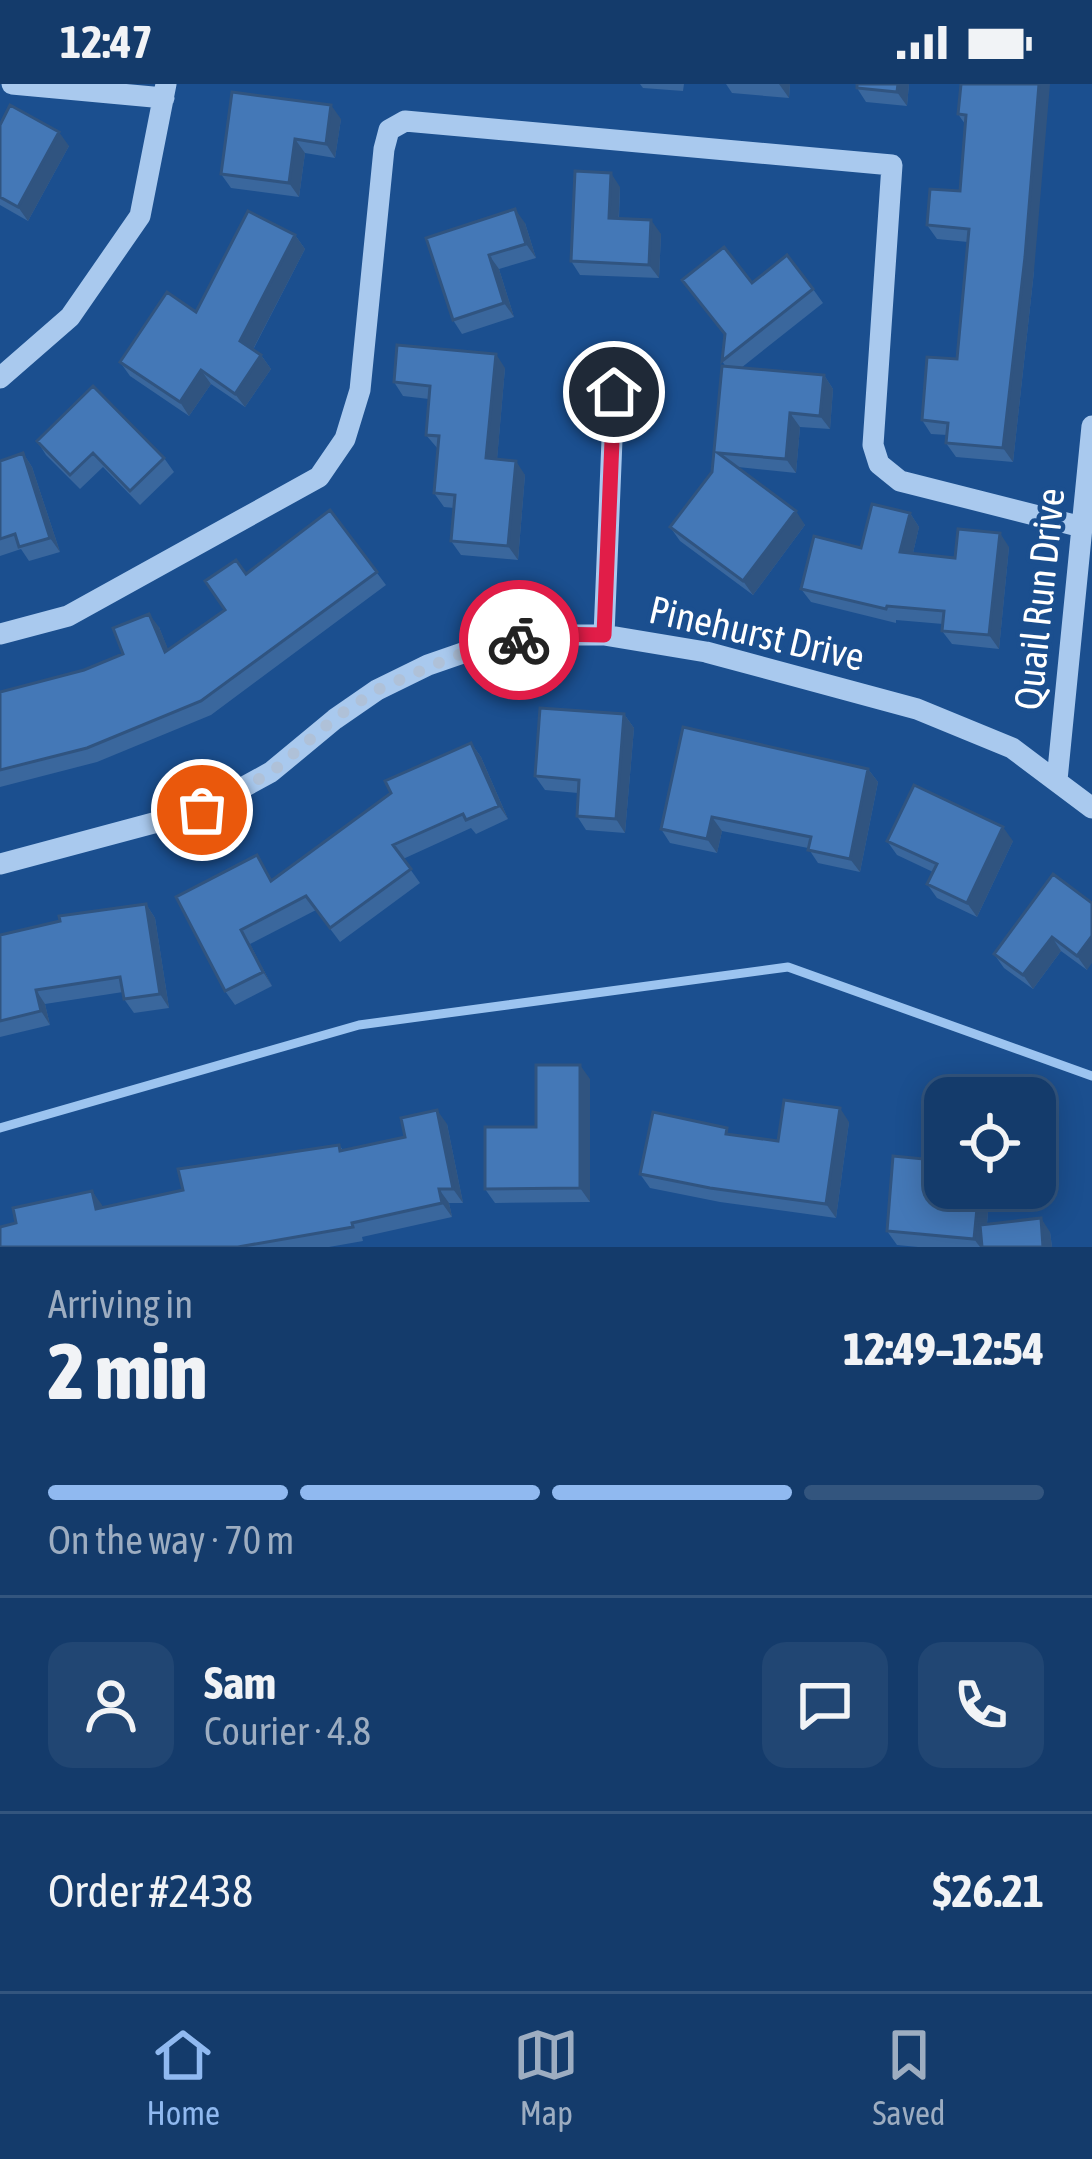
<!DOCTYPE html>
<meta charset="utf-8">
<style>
body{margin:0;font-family:"Asap Condensed",sans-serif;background:#214673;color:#f1f3f6;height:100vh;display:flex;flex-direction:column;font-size:45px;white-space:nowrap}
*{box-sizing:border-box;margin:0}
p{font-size:39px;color:#9dadc1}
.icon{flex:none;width:66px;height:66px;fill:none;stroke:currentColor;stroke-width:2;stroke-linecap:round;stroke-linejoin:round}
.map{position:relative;height:1163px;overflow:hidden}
.sheet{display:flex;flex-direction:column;background:#143b6b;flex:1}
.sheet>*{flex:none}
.buttons{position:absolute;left:924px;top:993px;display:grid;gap:24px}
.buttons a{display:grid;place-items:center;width:132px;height:132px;border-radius:24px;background:#143b6b;box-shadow:0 6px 30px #0003,0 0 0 3px #33557e;font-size:60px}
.pin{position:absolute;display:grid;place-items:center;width:102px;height:102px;color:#fff;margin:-51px;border:6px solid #fff;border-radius:50%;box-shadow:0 3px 12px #0007}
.courier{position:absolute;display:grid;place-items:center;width:120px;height:120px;margin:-60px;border:9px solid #e11d48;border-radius:50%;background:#fff;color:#222;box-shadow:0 3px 15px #0007}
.summary em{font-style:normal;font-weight:800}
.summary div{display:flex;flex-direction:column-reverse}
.summary{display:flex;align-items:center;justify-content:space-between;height:204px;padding:0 48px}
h1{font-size:78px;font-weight:800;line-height:90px}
.bar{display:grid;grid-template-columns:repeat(4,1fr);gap:18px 12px;align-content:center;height:144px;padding:0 48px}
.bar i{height:15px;border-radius:9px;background:#33557e}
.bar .selected{background:#90b9f0}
.bar p{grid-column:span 4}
.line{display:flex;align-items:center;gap:30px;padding:0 48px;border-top:3px solid #33557e}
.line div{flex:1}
.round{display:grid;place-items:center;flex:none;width:126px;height:126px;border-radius:24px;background:#214673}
.status{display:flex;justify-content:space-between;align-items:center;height:84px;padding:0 60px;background:#143b6b;direction:ltr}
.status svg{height:33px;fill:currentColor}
.menu{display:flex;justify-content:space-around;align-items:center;height:168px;border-top:3px solid #33557e;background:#143b6b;font-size:33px;color:#9dadc1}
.menu a{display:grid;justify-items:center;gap:6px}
.menu .selected{color:#90b9f0}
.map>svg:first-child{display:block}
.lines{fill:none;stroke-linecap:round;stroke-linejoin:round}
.stream{stroke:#9cc4f0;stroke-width:9}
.minor{stroke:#a9c9ee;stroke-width:21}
.wall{fill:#3a679d}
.shaded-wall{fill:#305480}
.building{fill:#4478b7;stroke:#305480;stroke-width:3}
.done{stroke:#afc1d8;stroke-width:12;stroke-dasharray:0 21.6}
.route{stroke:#e11d48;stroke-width:15}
.labels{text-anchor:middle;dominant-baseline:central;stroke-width:9;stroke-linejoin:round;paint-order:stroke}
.street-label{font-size:39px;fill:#fff;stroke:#1b4f8f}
</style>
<div class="status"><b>12:47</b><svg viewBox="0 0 49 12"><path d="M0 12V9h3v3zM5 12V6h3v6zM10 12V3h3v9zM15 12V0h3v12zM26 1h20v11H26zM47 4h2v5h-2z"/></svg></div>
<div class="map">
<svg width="1092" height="1163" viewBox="0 0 1092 1163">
<rect width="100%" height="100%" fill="#1b4f8f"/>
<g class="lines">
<path class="stream" d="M 0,1044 L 359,941 L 788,883 L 1092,992"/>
<path class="minor" d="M 12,0 L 164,14
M 0,294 L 70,233 L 140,132 L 166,0
M 0,550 L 68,532 L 319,393 L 345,355 L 360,306 L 384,65 L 389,46 L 405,37 L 892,81 L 873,361 L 879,380 L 900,397 L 1082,443
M 604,551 L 614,307
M 1057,696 L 1092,342
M 0,780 L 202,726 L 271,688 L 335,635 L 377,606 L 428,581 L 480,563 L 549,551 L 604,551 L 706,568 L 917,625 L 1012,664 L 1092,724"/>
</g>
<path class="wall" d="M 640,0 L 684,0 L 683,7 L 643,4 Z
M 726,0 L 790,0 L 789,14 L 732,9 Z
M 909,0 L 907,22 L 866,18 L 857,4 Z
M 961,0 L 1034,187 L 1013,378 L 956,373 L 946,359 L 947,351 L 931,350 L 922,336 L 957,275 L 968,158 L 937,155 L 927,141 L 960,107 L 965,40 L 958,30 Z
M 341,35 L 335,74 L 305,69 L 299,113 L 231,104 L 221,90 Z
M 0,41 L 69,62 L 28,137 L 0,121 Z
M 620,103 L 619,134 L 661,150 L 659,194 L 580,191 L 571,177 Z
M 525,139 L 536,174 L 499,185 L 514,233 L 462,250 L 453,236 L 426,154 Z
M 295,151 L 305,165 L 253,266 L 261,271 L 271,285 L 245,323 L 211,300 L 189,332 L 130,292 L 120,278 L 196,228 Z
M 682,196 L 752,199 L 813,205 L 823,219 L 741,284 L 824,291 L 833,305 L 830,345 L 800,343 L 796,389 L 738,383 L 805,441 L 753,511 L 680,457 L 670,443 L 712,388 L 726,283 L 722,277 L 725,252 Z
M 505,284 L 497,375 L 525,391 L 518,476 L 461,471 L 451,457 L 454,424 L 444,423 L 434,409 L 438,365 L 426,351 L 429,315 L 403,312 L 394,298 Z
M 37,357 L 164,374 L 174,388 L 140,421 L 103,383 L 80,405 L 46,371 Z
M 23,369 L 32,383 L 60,468 L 29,477 L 21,465 L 0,472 L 0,377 Z
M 330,426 L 386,501 L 211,631 L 97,678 L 0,703 L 0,608 L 84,586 L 123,570 L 159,543 L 168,566 L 225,526 L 246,490 Z
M 910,429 L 919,443 L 913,469 L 955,474 L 1009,463 L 999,565 L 952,560 L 942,547 L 943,540 L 896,536 L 896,539 L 811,518 L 801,505 Z
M 624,630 L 634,644 L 625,749 L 586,746 L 577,732 L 578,709 L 545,706 L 535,692 Z
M 471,659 L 481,673 L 508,735 L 476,750 L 471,744 L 403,775 L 420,799 L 340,858 L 316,826 L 250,860 L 272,902 L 235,921 L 225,907 L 257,771 L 272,796 Z
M 868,685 L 878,698 L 860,788 L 818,779 L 808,764 L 722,747 L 717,769 L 670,759 L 661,745 Z
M 887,757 L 1013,757 L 977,833 L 937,814 L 927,800 L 933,788 L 897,771 Z
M 1092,819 L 1087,886 L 1061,867 L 1033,905 L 1004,884 L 994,870 Z
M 146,820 L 155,834 L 169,924 L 134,929 L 124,915 L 123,908 L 45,920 L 50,941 L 0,953 L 0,851 Z
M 590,995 L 590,1118 L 495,1119 L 485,1105 L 536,1043 Z
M 849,1038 L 836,1134 L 720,1118 L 650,1104 L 640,1090 L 732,1051 L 778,1057 Z
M 447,1040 L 463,1119 L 449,1119 L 452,1133 L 362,1153 L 363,1157 L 329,1163 L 0,1163 L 16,1139 L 92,1107 L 102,1123 L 183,1106 L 339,1061 L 343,1066 L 405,1053 Z
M 945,1104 L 990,1104 L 987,1140 L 1050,1148 L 1052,1163 L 1055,1163 L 918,1163 L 897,1161 L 887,1147 Z"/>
<path class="shaded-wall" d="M 779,0 L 790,0 L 789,14 Z
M 898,0 L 909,0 L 907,22 L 897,8 Z
M 1039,0 L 1050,0 L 1034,187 L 1013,378 L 1003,364 Z
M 331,21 L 341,35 L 335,74 L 326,60 Z
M 59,48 L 69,62 L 28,137 L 18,123 Z
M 295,55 L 305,69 L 299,113 L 289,99 Z
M 611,89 L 620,103 L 618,148 L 609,134 Z
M 515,125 L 525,139 L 536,174 L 526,160 Z
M 651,136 L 661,150 L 659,194 L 649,181 Z
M 295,151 L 305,165 L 250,271 L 240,257 Z
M 489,171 L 499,185 L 514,233 L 504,219 Z
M 496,270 L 505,284 L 496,388 L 486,374 Z
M 261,271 L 271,285 L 245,323 L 235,310 Z
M 201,286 L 211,300 L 189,332 L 180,318 Z
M 824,291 L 833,305 L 830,345 L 820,332 Z
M 790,329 L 800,343 L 796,389 L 786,375 Z
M 23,369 L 32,383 L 60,468 L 50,454 Z
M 516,377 L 525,391 L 518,476 L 508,462 Z
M 796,427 L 805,441 L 753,511 L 743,497 Z
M 910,429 L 919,443 L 910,482 L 900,468 Z
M 1000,449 L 1009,463 L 999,565 L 989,551 Z
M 149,530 L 159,543 L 175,582 L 165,568 Z
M 624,630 L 634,644 L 625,749 L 616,735 Z
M 471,659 L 481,673 L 508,735 L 499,722 Z
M 868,685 L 878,698 L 860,788 L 850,775 Z
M 712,733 L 722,747 L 717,769 L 707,755 Z
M 1003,743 L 1013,757 L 977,833 L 967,819 Z
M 146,820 L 155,834 L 169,924 L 160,910 Z
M 241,846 L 250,860 L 272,902 L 263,888 Z
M 1092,852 L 1092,879 L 1087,886 L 1077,872 Z
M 1052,853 L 1061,867 L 1033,905 L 1023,891 Z
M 36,906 L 45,920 L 50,941 L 41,927 Z
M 580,981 L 590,995 L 590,1118 L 580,1104 Z
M 840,1024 L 849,1038 L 836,1134 L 826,1120 Z
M 437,1026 L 447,1040 L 463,1119 L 453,1105 Z
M 979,1104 L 990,1104 L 985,1163 L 980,1163 L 974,1155 Z
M 439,1105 L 449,1119 L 452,1133 L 442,1119 Z
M 92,1107 L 102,1121 L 106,1139 L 96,1125 Z
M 1041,1134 L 1050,1148 L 1052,1163 L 1043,1163 Z"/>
<path class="building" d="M 857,0 L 898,0 L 897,8 L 857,4 Z
M 961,0 L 1039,0 L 1025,173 L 1003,364 L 946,359 L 948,339 L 922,336 L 927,273 L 957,275 L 969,145 L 927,141 L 930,105 L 960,107 L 966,31 L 958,30 Z
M 232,8 L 331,21 L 326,60 L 295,55 L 289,99 L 221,90 Z
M 10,21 L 59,48 L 18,123 L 0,113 L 0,41 Z
M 575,87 L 611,89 L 609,134 L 651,136 L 649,181 L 571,177 Z
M 515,125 L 526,160 L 489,171 L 504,219 L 453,236 L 426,154 Z
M 248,127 L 295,151 L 240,257 L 261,271 L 235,310 L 201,286 L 180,318 L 120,278 L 167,208 L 196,228 Z
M 724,163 L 752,199 L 787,171 L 813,205 L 722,277 L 725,250 L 682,196 Z
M 397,261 L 496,270 L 486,374 L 516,377 L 508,462 L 451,457 L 455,411 L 434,409 L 439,352 L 426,351 L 430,302 L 394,298 Z
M 722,282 L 824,291 L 820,332 L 790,329 L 786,375 L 718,369 L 796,427 L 743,497 L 670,443 L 712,388 Z
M 93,302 L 164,374 L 130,407 L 93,369 L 70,391 L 37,357 Z
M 23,369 L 50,454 L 19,463 L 15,450 L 0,455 L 0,377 Z
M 872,420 L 910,429 L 900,468 L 955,474 L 958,445 L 1000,449 L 989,551 L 942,547 L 944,527 L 887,522 L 886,525 L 801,505 L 814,452 L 861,464 Z
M 330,426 L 377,488 L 201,617 L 87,664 L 0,686 L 0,608 L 84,586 L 123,570 L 113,544 L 149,530 L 165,568 L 225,526 L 205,497 L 236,476 L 246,490 Z
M 540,624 L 624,630 L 616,735 L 577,732 L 579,696 L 535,692 Z
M 683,643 L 868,685 L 850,775 L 808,766 L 811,753 L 712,733 L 707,755 L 661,745 Z
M 471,659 L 499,722 L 466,736 L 463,730 L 393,761 L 411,785 L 330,844 L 306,812 L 241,846 L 263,888 L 225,907 L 176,813 L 257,771 L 271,797 L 391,709 L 385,697 Z
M 914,701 L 1003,743 L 967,819 L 927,800 L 937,780 L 887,757 Z
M 1053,790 L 1092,819 L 1092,852 L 1077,872 L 1052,853 L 1023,891 L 994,870 Z
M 146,820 L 160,910 L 124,915 L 120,893 L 36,906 L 41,927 L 0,937 L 0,851 L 60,837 L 59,832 Z
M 536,981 L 580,981 L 580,1104 L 485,1105 L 485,1043 L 536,1043 Z
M 784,1016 L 840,1024 L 826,1120 L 710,1104 L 640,1090 L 653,1028 L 727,1044 L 726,1050 L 778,1057 Z
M 437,1026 L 453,1105 L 439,1105 L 442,1119 L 352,1139 L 353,1143 L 238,1163 L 0,1163 L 0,1143 L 16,1139 L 13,1124 L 92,1107 L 96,1125 L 183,1106 L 178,1085 L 339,1061 L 340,1067 L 405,1053 L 401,1034 Z
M 893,1072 L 945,1077 L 945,1104 L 979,1104 L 974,1155 L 887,1147 Z
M 1041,1134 L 1043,1163 L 982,1163 L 980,1141 Z"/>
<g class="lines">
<path class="done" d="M 202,726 L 272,688 L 335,634 L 377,606 L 454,572 L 519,556"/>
<path class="route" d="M 519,556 L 549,550 L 604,551 L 614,308"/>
</g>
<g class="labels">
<g class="street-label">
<text transform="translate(1039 515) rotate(-84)">Quail Run Drive</text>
<text transform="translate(757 549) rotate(13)">Pinehurst Drive</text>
</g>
</g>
</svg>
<div class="buttons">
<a><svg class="icon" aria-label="locate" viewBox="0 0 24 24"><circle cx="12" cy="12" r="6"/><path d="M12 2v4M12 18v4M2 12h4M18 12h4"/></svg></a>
</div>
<div class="pin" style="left:202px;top:726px;background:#ea580c"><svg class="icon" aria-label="bag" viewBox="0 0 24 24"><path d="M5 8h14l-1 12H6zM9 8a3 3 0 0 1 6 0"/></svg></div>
<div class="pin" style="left:614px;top:308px;background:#1f2937"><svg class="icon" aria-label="home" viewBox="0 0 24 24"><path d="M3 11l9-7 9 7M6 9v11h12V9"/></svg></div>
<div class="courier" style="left:519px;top:556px"><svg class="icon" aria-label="bike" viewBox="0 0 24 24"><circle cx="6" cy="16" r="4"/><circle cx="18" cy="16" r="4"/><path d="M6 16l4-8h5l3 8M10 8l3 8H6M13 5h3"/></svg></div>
</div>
<section class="sheet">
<div class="summary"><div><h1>2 min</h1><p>Arriving in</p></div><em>12:49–12:54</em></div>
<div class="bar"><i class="selected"></i><i class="selected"></i><i class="selected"></i><i></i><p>On the way · 70 m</p></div>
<div class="line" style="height:216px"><a class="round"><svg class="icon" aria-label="person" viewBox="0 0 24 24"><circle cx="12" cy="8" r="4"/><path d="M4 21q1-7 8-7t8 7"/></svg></a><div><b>Sam</b><p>Courier · 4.8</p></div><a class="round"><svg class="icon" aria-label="chat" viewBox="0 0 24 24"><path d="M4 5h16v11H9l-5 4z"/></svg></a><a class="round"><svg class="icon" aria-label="phone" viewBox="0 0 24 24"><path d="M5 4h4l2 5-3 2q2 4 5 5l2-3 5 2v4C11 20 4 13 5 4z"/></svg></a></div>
<div class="line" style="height:156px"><div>Order #2438</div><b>$26.21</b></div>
</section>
<nav class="menu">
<a class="selected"><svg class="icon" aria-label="home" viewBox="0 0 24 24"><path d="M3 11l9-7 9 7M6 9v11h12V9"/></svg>Home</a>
<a><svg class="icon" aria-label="map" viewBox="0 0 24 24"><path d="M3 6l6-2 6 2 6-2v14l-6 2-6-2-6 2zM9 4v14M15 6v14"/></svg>Map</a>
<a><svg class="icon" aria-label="saved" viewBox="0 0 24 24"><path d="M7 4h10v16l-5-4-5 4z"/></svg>Saved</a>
</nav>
